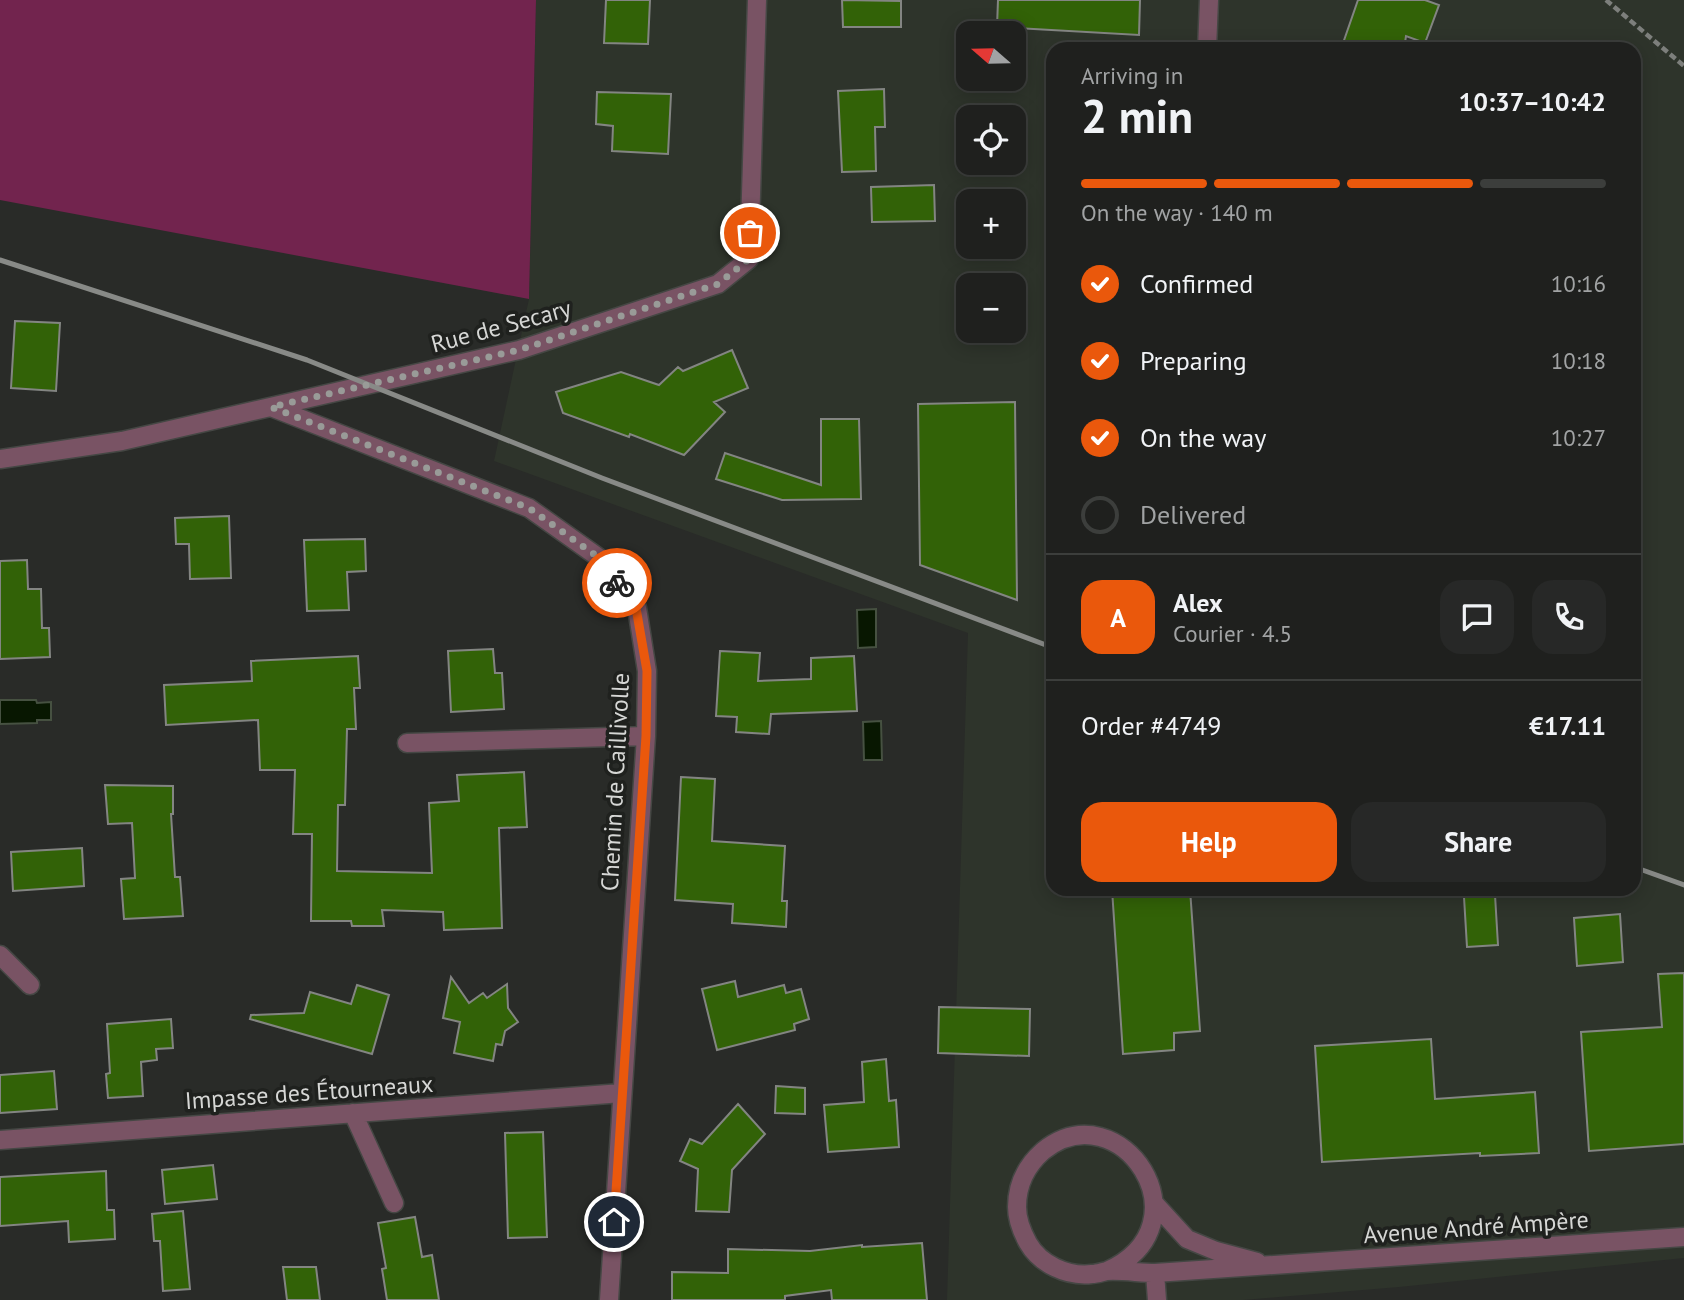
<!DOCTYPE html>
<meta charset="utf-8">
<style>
body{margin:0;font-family:"PT Sans",sans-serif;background:#272827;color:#f1f3f6;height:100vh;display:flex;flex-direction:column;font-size:26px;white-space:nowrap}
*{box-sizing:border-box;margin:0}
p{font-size:23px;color:#a1a3a4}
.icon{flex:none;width:38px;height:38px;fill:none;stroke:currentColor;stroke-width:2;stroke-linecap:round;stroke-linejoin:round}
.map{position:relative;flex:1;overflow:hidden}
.details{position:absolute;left:1046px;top:42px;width:595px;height:854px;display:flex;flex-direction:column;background:#1f201e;border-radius:21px;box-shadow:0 4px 18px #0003,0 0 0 2px #3c3e3c}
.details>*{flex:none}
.needle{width:46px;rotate:290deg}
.tools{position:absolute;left:956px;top:21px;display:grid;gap:14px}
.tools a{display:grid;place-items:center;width:70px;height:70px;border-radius:14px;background:#1f201e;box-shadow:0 4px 18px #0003,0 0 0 2px #3c3e3c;font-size:35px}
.pin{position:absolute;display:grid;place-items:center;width:60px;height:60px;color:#fff;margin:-30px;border:4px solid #fff;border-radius:50%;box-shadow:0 2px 7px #0007}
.courier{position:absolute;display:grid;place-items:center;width:70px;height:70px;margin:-35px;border:5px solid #ea580c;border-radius:50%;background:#fff;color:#222;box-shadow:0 2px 9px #0007}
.overview em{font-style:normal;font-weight:600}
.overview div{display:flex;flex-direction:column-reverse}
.overview{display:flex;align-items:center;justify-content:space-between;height:119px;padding:0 35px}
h1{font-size:46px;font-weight:600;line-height:52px}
.bar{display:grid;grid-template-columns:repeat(4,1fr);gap:10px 7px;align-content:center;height:84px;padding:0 35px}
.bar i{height:9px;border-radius:5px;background:#3c3e3c}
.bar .active{background:#ea580c}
.bar p{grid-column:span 4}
.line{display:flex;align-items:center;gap:18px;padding:0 35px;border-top:2px solid #3c3e3c}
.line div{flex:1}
.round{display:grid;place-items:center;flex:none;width:74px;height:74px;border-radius:21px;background:#272827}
ol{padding:0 35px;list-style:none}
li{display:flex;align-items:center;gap:21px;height:77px}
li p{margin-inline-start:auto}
li .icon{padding:7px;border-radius:50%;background:#ea580c;color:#fff;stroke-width:4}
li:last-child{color:#a1a3a4}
li i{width:38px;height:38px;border:4px solid #3c3e3c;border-radius:50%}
.cta{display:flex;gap:14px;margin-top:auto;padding:14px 35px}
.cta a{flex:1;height:80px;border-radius:21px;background:#ea580c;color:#fff;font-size:28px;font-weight:600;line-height:80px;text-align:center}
.cta a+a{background:#272827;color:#f1f3f6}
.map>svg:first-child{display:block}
.built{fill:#2e342b;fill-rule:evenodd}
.green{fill:#72244e}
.water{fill:#081701;stroke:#465141;stroke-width:2}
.building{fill:#326207;stroke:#838582;stroke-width:2}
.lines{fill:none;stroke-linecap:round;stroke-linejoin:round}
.minor-casing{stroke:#454744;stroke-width:21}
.path{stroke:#7d7f7c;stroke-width:4.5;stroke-dasharray:7 3.5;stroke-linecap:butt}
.minor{stroke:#795364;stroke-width:18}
.rail{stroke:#888a87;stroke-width:5}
.done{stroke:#999b98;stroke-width:7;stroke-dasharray:0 12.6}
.route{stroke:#ea580c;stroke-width:9}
.labels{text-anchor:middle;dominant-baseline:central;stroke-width:7;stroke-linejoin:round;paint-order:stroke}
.street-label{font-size:24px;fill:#d6d7d5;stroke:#1f211e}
</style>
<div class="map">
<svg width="1684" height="1300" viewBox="0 0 1684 1300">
<rect width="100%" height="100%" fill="#292b28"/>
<path class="built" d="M 536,0 L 1684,0 L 1684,1258 L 1399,1287 L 1243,1300 L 947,1300 L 968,633 L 494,461 L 529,299 ZM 968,33 L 1013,33 L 1013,79 L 968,79 ZM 1054,49 L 1634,49 L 1634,889 L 1054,889 ZM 968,117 L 1013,117 L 1013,163 L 968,163 ZM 968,201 L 1013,201 L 1013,247 L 968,247 ZM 968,285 L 1013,285 L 1013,331 L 968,331 Z"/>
<path class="green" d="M 0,0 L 536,0 L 529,299 L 0,200 Z"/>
<path class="water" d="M 876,609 L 876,647 L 858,648 L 857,610 Z
M 36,700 L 37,703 L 51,702 L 51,720 L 37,720 L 37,723 L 0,724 L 0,700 Z
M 881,721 L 882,760 L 864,760 L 863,722 Z"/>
<path class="building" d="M 606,0 L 650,0 L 648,44 L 604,43 Z
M 842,0 L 901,1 L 901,27 L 843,27 Z
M 998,0 L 1140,0 L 1139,35 L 997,27 Z
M 1358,0 L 1425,0 L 1439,5 L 1425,43 L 1406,36 L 1404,49 L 1341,49 Z
M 884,89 L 885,127 L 875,127 L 876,171 L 842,172 L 838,91 Z
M 597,92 L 671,94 L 668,154 L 612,151 L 613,126 L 596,124 Z
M 934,185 L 935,221 L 872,222 L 871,187 Z
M 15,321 L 60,323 L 56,391 L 11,388 Z
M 732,350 L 748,388 L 714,402 L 725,412 L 684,455 L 630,434 L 629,437 L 563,413 L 556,392 L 621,372 L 659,385 L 678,367 L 683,371 Z
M 1015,402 L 1017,600 L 920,565 L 918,404 Z
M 821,419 L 859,419 L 861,499 L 782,500 L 716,479 L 725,453 L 821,485 Z
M 229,516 L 231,578 L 190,579 L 189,544 L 176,544 L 175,518 Z
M 365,539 L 366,571 L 347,572 L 349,610 L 307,611 L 304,540 Z
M 27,560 L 28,589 L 41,589 L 42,628 L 49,628 L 50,657 L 0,659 L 0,561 Z
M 493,649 L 495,673 L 502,673 L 504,709 L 451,712 L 448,651 Z
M 720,651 L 760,653 L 758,681 L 811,679 L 811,658 L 854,656 L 857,711 L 771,714 L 769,734 L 736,732 L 737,717 L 716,716 Z
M 358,656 L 360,688 L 354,688 L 356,729 L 347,729 L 345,805 L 338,805 L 337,871 L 432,873 L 429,803 L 459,801 L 457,775 L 524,772 L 527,827 L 499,828 L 502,928 L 444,930 L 443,912 L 382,910 L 384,926 L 352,926 L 351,921 L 311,921 L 312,834 L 293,834 L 295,770 L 260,770 L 258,720 L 166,725 L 164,685 L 252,681 L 251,661 Z
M 681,777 L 715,779 L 712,841 L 785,846 L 782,901 L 787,901 L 786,927 L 732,923 L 733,904 L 675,900 Z
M 105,785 L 173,786 L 173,814 L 171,814 L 175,877 L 180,877 L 183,916 L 124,919 L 121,879 L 135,878 L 132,823 L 108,824 Z
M 82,848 L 84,886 L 13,891 L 11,852 Z
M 1112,889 L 1190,889 L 1200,1031 L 1174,1033 L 1174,1050 L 1123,1054 Z
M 1495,895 L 1498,945 L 1467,947 L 1464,897 Z
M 1620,914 L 1623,962 L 1577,966 L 1574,918 Z
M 1684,973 L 1684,1144 L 1589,1151 L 1581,1032 L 1662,1027 L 1658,974 Z
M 451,977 L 469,1003 L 483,993 L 487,998 L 507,984 L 508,1008 L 518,1022 L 505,1031 L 502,1045 L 496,1044 L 493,1061 L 454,1053 L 460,1022 L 443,1018 Z
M 735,981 L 738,997 L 784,985 L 786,993 L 801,989 L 809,1019 L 794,1024 L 795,1030 L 717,1050 L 702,989 Z
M 357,985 L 389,995 L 372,1054 L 250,1019 L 251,1015 L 304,1013 L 310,992 L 351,1004 Z
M 939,1007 L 1030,1009 L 1029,1056 L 938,1053 Z
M 171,1019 L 173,1048 L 156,1049 L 157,1060 L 141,1062 L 143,1096 L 108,1098 L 106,1074 L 110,1073 L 107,1024 Z
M 1431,1039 L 1435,1099 L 1535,1092 L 1539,1153 L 1480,1156 L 1480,1153 L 1322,1162 L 1315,1046 Z
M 886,1059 L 889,1101 L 896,1100 L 899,1147 L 828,1152 L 824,1105 L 864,1102 L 862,1062 Z
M 54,1071 L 57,1109 L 0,1113 L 0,1075 Z
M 776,1086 L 805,1088 L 805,1114 L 775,1113 Z
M 738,1104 L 765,1134 L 732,1170 L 729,1212 L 696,1211 L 698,1169 L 680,1161 L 690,1139 L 702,1144 Z
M 543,1132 L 547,1237 L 508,1238 L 505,1133 Z
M 213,1165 L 217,1199 L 165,1204 L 162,1170 Z
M 106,1171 L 107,1210 L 114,1210 L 115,1239 L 69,1242 L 68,1221 L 0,1226 L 0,1177 Z
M 183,1211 L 190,1289 L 163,1291 L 160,1241 L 154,1241 L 152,1214 Z
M 415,1217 L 422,1257 L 432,1255 L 439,1300 L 387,1300 L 382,1269 L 386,1268 L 378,1223 Z
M 922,1243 L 927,1300 L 832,1300 L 831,1290 L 785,1296 L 785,1300 L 672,1300 L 672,1272 L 728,1273 L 728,1249 L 810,1251 L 862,1245 L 862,1247 Z
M 283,1267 L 316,1267 L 320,1300 L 287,1300 Z"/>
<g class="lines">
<g class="minor-casing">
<path id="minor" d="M 1207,49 L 1209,0
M 271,407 L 529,508 L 598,557 L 637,608 L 647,671 L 646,736 L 609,1300
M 0,459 L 122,441 L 519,350 L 718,284 L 749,259 L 757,0
M 407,743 L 646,736
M 0,955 L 30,985
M 353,1113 L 394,1203
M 0,1140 L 622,1093
M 1155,1204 L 1187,1239 L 1216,1251 L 1257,1262
M 1107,1271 C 1211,1224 1120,1089 1043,1151 C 1026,1166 1017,1185 1017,1207 C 1017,1220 1022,1232 1028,1243 C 1040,1264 1067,1277 1092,1274 C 1097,1274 1102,1272 1107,1271 C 1123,1270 1140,1273 1155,1273 L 1684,1237
M 1155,1273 L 1157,1300"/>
</g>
<path class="path" d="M 1606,0 L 1684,66"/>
<use href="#minor" class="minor"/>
<path class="rail" d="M 0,260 L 307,360 L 602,478 L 1054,648
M 1634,867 L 1684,885"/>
</g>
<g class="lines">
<path class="done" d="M 617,583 L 598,557 L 529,508 L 271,407 L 519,350 L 718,284 L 749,259 L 750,233"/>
<path class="route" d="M 614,1222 L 646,736 L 647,671 L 636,608 L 617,583"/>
</g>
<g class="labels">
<g class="street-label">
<text transform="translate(501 326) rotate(-15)">Rue de Secary</text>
<text transform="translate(615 782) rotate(-87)">Chemin de Caillivolle</text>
<text transform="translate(309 1092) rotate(-4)">Impasse des Étourneaux</text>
<text transform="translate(1476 1227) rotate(-4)">Avenue André Ampère</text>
</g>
</g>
</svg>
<div class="tools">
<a><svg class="needle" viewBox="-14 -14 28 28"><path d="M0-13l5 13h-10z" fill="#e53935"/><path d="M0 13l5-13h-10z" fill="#a1a3a4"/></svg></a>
<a><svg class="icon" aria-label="locate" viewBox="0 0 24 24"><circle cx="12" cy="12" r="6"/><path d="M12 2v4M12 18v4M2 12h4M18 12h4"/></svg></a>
<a>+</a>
<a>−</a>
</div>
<div class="pin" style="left:750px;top:233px;background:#ea580c"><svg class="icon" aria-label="bag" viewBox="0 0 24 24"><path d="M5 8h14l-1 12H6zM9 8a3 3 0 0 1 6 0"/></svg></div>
<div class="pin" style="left:614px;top:1222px;background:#1f2937"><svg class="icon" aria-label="home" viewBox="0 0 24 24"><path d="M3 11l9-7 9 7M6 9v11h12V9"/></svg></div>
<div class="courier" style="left:617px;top:583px"><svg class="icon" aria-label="bike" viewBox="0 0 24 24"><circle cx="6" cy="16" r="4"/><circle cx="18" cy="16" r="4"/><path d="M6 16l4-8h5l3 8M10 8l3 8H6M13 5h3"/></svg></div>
<section class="details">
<div class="overview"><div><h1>2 min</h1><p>Arriving in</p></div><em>10:37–10:42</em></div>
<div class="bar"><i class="active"></i><i class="active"></i><i class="active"></i><i></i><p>On the way · 140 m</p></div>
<ol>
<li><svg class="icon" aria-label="check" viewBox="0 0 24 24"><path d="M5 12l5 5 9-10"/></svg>Confirmed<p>10:16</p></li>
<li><svg class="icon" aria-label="check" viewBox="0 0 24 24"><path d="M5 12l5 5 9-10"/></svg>Preparing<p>10:18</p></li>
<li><svg class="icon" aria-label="check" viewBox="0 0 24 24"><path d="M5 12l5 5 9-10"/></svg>On the way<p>10:27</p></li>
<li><i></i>Delivered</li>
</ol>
<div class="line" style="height:126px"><b class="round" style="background:#ea580c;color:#fff">A</b><div><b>Alex</b><p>Courier · 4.5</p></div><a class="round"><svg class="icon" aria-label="chat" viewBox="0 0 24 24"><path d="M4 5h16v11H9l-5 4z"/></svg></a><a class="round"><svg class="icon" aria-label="phone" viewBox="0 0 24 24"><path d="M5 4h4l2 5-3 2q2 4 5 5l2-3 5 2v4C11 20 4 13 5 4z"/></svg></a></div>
<div class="line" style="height:91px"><div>Order #4749</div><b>€17.11</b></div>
<div class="cta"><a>Help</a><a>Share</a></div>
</section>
</div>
